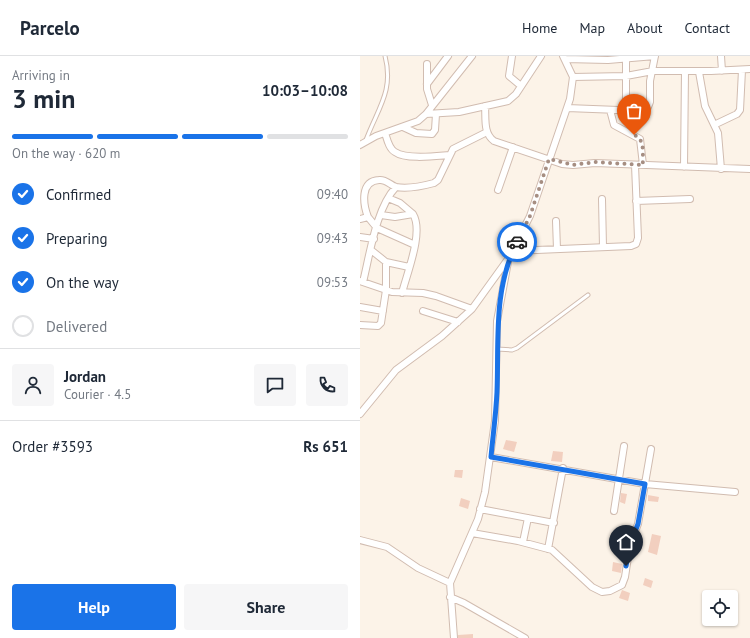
<!DOCTYPE html>
<meta charset="utf-8">
<style>
body{margin:0;font-family:"PT Sans",sans-serif;background:#f6f6f7;color:#1f2937;height:100vh;display:flex;flex-direction:column;font-size:15px;white-space:nowrap}
*{box-sizing:border-box;margin:0}
p{font-size:13px;color:#747a83}
.icon{flex:none;width:22px;height:22px;fill:none;stroke:currentColor;stroke-width:2;stroke-linecap:round;stroke-linejoin:round}
.map{position:relative;flex:1;overflow:hidden}
.panel{display:flex;flex-direction:column;background:#fff;width:360px}
.panel>*{flex:none}
.controls{position:absolute;left:342px;top:534px;display:grid;gap:8px}
.controls a{display:grid;place-items:center;width:36px;height:36px;border-radius:4px;background:#fff;box-shadow:0 1px 3px #0004;font-size:20px}
.pin{position:absolute;display:grid;place-items:center;width:34px;height:34px;color:#fff;margin:-41px -17px;border-radius:50% 50% 50% 0;rotate:-45deg;box-shadow:0 0 4px #0007}
.pin .icon{rotate:45deg}
.courier{position:absolute;display:grid;place-items:center;width:40px;height:40px;margin:-20px;border:3px solid #1a73e8;border-radius:50%;background:#fff;color:#222;box-shadow:0 1px 5px #0007}
.head em{font-style:normal;font-weight:700}
.head div{display:flex;flex-direction:column-reverse}
.head{display:flex;align-items:center;justify-content:space-between;height:68px;padding:0 12px}
h1{font-size:26px;font-weight:700;line-height:30px}
.bar{display:grid;grid-template-columns:repeat(4,1fr);gap:6px 4px;align-content:center;height:48px;padding:0 12px}
.bar i{height:5px;border-radius:3px;background:#e0e1e3}
.bar .selected{background:#1a73e8}
.bar p{grid-column:span 4}
.line{display:flex;align-items:center;gap:10px;padding:0 12px;border-top:1px solid #e0e1e3}
.line div{flex:1}
.round{display:grid;place-items:center;flex:none;width:42px;height:42px;border-radius:4px;background:#f6f6f7}
ol{padding:0 12px;list-style:none}
li{display:flex;align-items:center;gap:12px;height:44px}
li p{margin-inline-start:auto}
li .icon{padding:4px;border-radius:50%;background:#1a73e8;color:#fff;stroke-width:4}
li:last-child{color:#747a83}
li i{width:22px;height:22px;border:2px solid #e0e1e3;border-radius:50%}
.button{display:flex;gap:8px;margin-top:auto;padding:8px 12px}
.button a{flex:1;height:46px;border-radius:4px;background:#1a73e8;color:#fff;font-size:16px;font-weight:700;line-height:46px;text-align:center}
.button a+a{background:#f6f6f7;color:#1f2937}
header{display:flex;align-items:center;gap:24px;box-sizing:border-box;height:56px;padding:0 20px;background:#fff;border-bottom:1px solid #e0e1e3}
header strong{font-size:19px}
nav{display:flex;gap:22px;margin-inline-start:auto;font-size:14px}
main{display:flex;flex:1;min-height:0}
.map>svg:first-child{display:block}
.building{fill:#f2cfbf}
.lines{fill:none;stroke-linecap:round;stroke-linejoin:round}
.lane-casing{stroke:#d1bcb0;stroke-width:5}
.street-casing{stroke:#d1bcb0;stroke-width:8}
.lane{stroke:#fff;stroke-width:3}
.street{stroke:#fff;stroke-width:6}
.done{stroke:#a68e82;stroke-width:4;stroke-dasharray:0 7.2}
.route{stroke:#1a73e8;stroke-width:5}
</style>
<header>
<strong>Parcelo</strong>
<nav><a>Home</a><a>Map</a><a>About</a><a>Contact</a></nav>
</header>
<main>
<section class="panel">
<div class="head"><div><h1>3 min</h1><p>Arriving in</p></div><em>10:03–10:08</em></div>
<div class="bar"><i class="selected"></i><i class="selected"></i><i class="selected"></i><i></i><p>On the way · 620 m</p></div>
<ol>
<li><svg class="icon" aria-label="check" viewBox="0 0 24 24"><path d="M5 12l5 5 9-10"/></svg>Confirmed<p>09:40</p></li>
<li><svg class="icon" aria-label="check" viewBox="0 0 24 24"><path d="M5 12l5 5 9-10"/></svg>Preparing<p>09:43</p></li>
<li><svg class="icon" aria-label="check" viewBox="0 0 24 24"><path d="M5 12l5 5 9-10"/></svg>On the way<p>09:53</p></li>
<li><i></i>Delivered</li>
</ol>
<div class="line" style="height:72px"><a class="round"><svg class="icon" aria-label="person" viewBox="0 0 24 24"><circle cx="12" cy="8" r="4"/><path d="M4 21q1-7 8-7t8 7"/></svg></a><div><b>Jordan</b><p>Courier · 4.5</p></div><a class="round"><svg class="icon" aria-label="chat" viewBox="0 0 24 24"><path d="M4 5h16v11H9l-5 4z"/></svg></a><a class="round"><svg class="icon" aria-label="phone" viewBox="0 0 24 24"><path d="M5 4h4l2 5-3 2q2 4 5 5l2-3 5 2v4C11 20 4 13 5 4z"/></svg></a></div>
<div class="line" style="height:52px"><div>Order #3593</div><b>Rs 651</b></div>
<div class="button"><a>Help</a><a>Share</a></div>
</section>
<div class="map">
<svg width="390" height="582" viewBox="0 0 390 582">
<rect width="100%" height="100%" fill="#fcf3e8"/>
<path class="building" d="M 146,384 L 157,386 L 154,396 L 143,393 Z
M 193,395 L 203,396 L 202,406 L 191,405 Z
M 95,414 L 103,414 L 102,422 L 94,421 Z
M 261,437 L 267,438 L 265,448 L 260,446 Z
M 288,439 L 299,441 L 298,446 L 288,445 Z
M 101,442 L 110,445 L 108,453 L 99,450 Z
M 292,478 L 301,480 L 297,499 L 288,496 Z
M 253,506 L 262,508 L 261,517 L 252,515 Z
M 285,522 L 293,525 L 291,532 L 283,529 Z
M 262,534 L 270,537 L 268,545 L 259,542 Z
M 113,578 L 113,582 L 98,582 L 98,579 Z"/>
<g class="lines">
<g class="lane-casing">
<path id="lane" d="M 6,84 C 18,52 34,35 25,0
M 137,293 L 152,294 L 157,292 L 228,239"/>
</g>
<g class="street-casing">
<path id="street" d="M 152,0 L 149,20 L 161,30
M 266,0 L 266,54
M 361,0 L 362,15
M 205,3 L 248,4 L 295,0
M 67,8 L 67,33 L 72,49
M 339,16 L 345,50 L 358,77 L 361,113
M 213,21 L 266,20 L 293,15 L 351,15 L 390,13
M 67,28 L 88,0
M 125,50 C 126,62 123,77 134,85 L 202,108 L 213,109 L 235,107 L 390,113
M 207,52 L 284,55 L 288,51 L 290,46 L 290,25 L 295,0
M 250,54 L 254,69 L 280,83 L 283,109
M 66,58 L 112,0
M 356,68 L 377,58 L 380,54 L 382,14
M 43,71 L 56,77 L 72,78 L 75,74 L 76,58
M 25,77 C 27,83 29,93 35,96 C 46,104 76,100 89,99
M 0,89 L 16,80 L 58,65 L 66,58 L 99,56 L 148,45 L 156,38 L 181,0
M 324,111 L 325,15
M 138,134 L 153,91
M 242,143 L 243,191
M 276,145 L 330,143
M 21,159 L 35,161 L 53,158 L 40,147 L 28,142
M 8,161 C 3,148 0,125 19,124 C 26,123 30,129 36,131 C 47,133 63,130 74,127 L 78,124 L 93,93 L 127,76
M 0,163 L 8,161 L 17,172 L 55,189
M 196,165 L 197,193
M 0,181 L 14,183
M 11,194 L 26,206 L 49,211
M 153,195 L 271,190 L 276,188 L 278,182 L 275,109
M 0,225 L 32,236 L 63,237 L 76,240 L 112,253
M 3,226 C 10,198 16,152 36,131
M 42,237 C 47,217 64,176 53,158
M 0,251 L 23,255
M 63,255 L 98,266
M 0,269 L 18,270 L 21,267 L 26,234 L 26,206
M 0,358 L 36,314 L 82,280 L 112,253 L 148,203 L 170,160 L 210,43 L 213,21 L 203,0
M 131,401 L 285,428 L 375,436
M 120,453 L 194,467
M 254,455 L 264,390
M 112,477 L 158,485 L 192,494 L 232,531 L 242,536 L 250,535 L 262,529 L 265,521 L 270,488 L 278,468 L 291,393
M 0,484 L 27,491 L 58,512 L 90,527
M 163,486 L 168,462
M 188,493 L 203,412
M 90,541 L 104,547 L 165,582
M 94,582 L 90,527 L 118,463 L 125,436 L 135,365 L 137,265 L 148,206"/>
</g>
<use href="#lane" class="lane"/>
<use href="#street" class="street"/>
</g>
<g class="lines">
<path class="done" d="M 157,186 L 170,160 L 189,103 L 213,109 L 235,106 L 283,109 C 282,99 286,83 274,79"/>
<path class="route" d="M 157,186 C 133,234 139,284 137,336 C 136,358 133,379 131,401 L 285,428 L 278,468 L 270,488 L 266,510"/>
</g>
</svg>
<div class="controls">
<a><svg class="icon" aria-label="locate" viewBox="0 0 24 24"><circle cx="12" cy="12" r="6"/><path d="M12 2v4M12 18v4M2 12h4M18 12h4"/></svg></a>
</div>
<div class="pin" style="left:274px;top:79px;background:#ea580c"><svg class="icon" aria-label="bag" viewBox="0 0 24 24"><path d="M5 8h14l-1 12H6zM9 8a3 3 0 0 1 6 0"/></svg></div>
<div class="pin" style="left:266px;top:510px;background:#1f2937"><svg class="icon" aria-label="home" viewBox="0 0 24 24"><path d="M3 11l9-7 9 7M6 9v11h12V9"/></svg></div>
<div class="courier" style="left:157px;top:186px"><svg class="icon" aria-label="car" viewBox="0 0 24 24"><path d="M5 17H2v-5l4-1 3-4h7l3 4 3 1v5h-3M9 17h6M6 11h13"/><circle cx="7" cy="17" r="2"/><circle cx="17" cy="17" r="2"/></svg></div>
</div>
</main>
